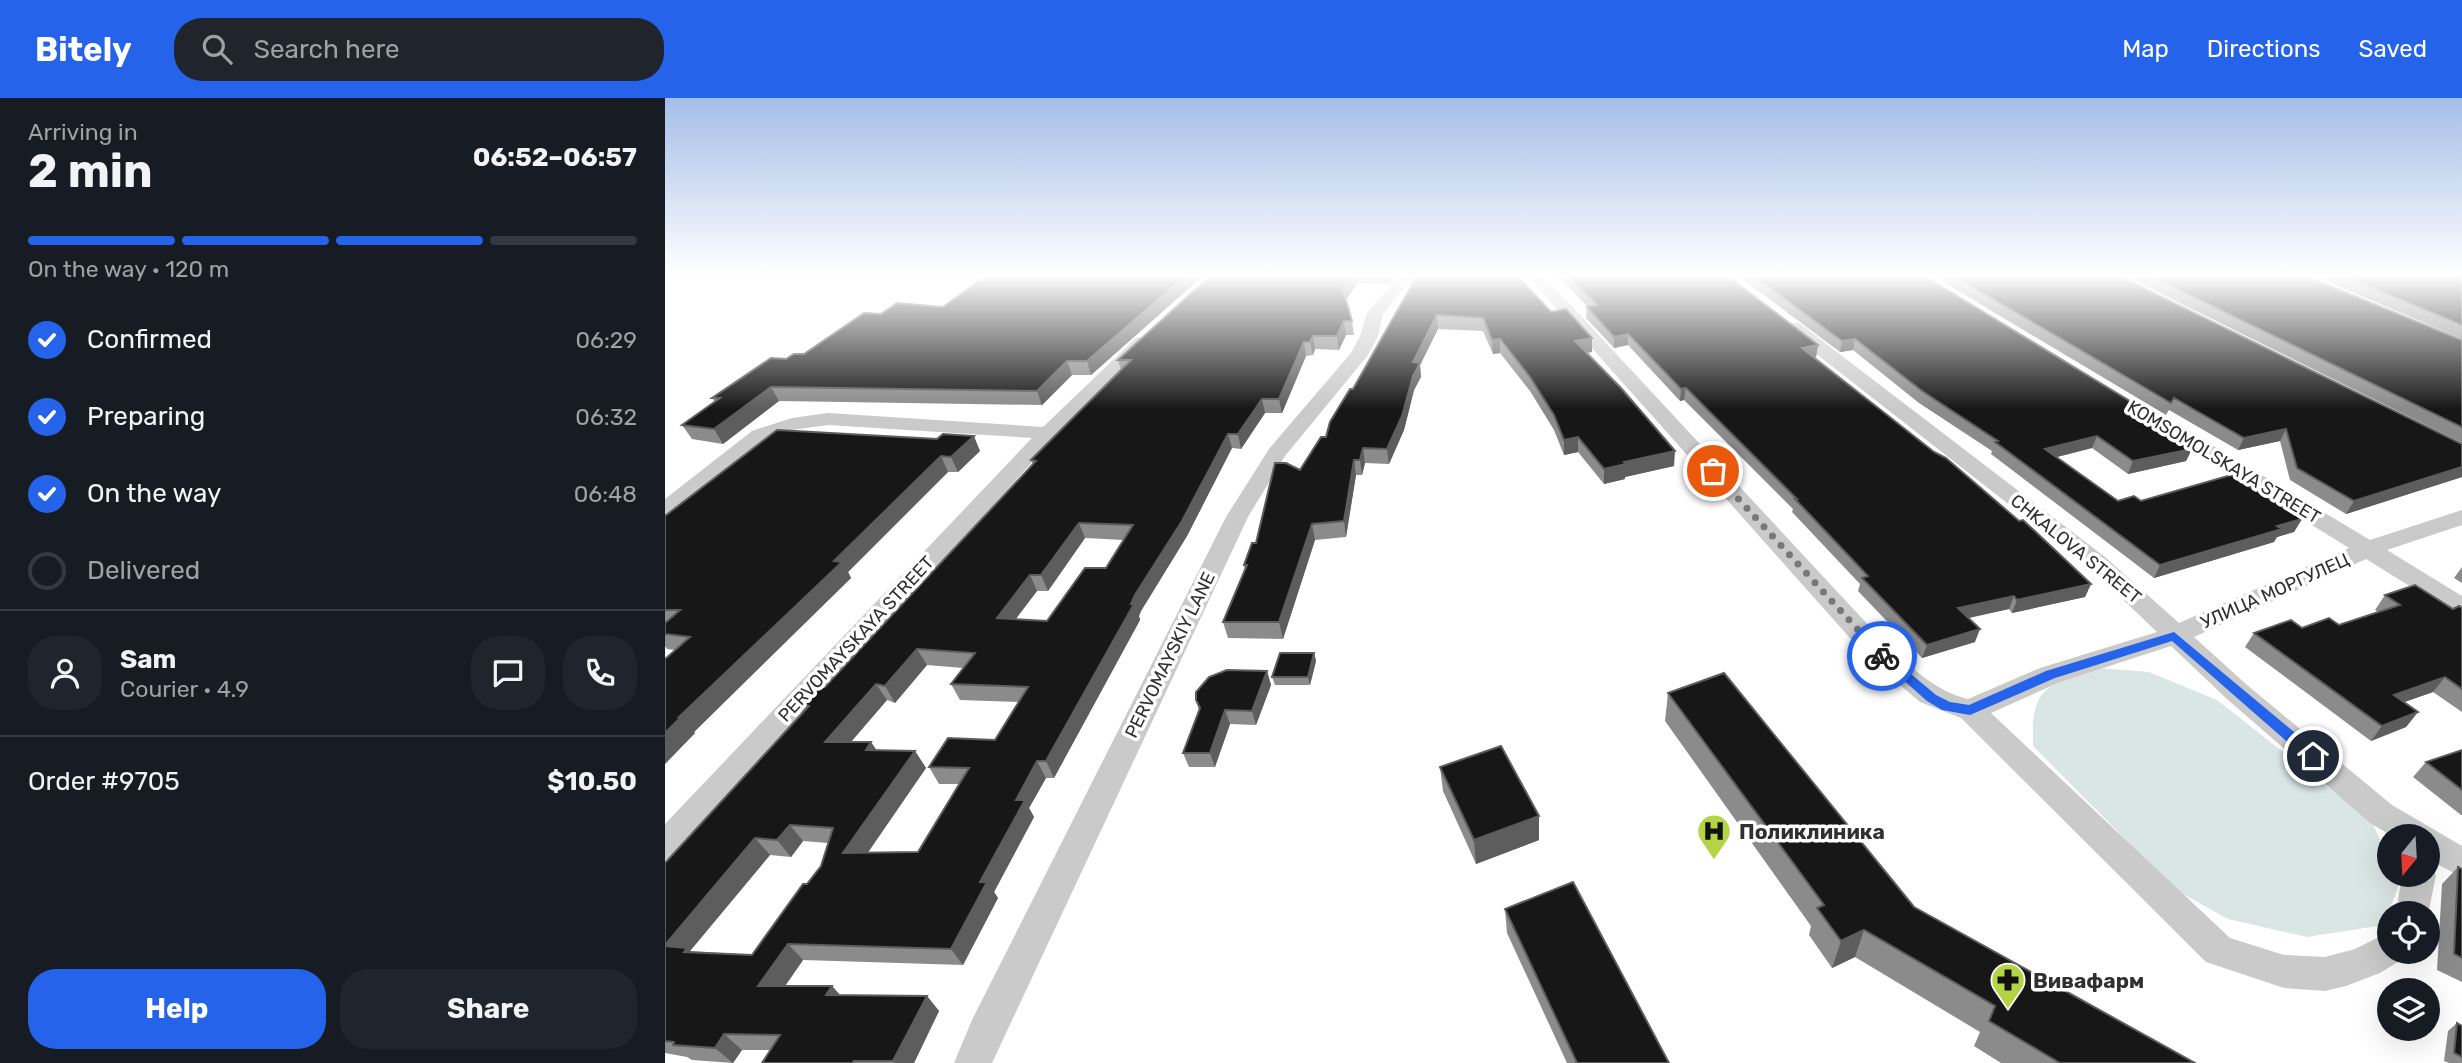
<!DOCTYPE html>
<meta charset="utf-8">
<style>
body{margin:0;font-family:Rubik,sans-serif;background:#20242c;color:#f1f3f6;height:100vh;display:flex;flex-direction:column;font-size:26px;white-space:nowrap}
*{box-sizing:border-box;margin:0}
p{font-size:23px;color:#9ea1a6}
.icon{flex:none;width:38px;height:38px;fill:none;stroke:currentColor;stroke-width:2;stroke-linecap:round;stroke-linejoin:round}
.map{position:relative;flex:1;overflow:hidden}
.details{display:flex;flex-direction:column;background:#171b24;width:665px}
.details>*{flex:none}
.needle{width:46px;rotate:198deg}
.fabs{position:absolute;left:1712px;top:726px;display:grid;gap:14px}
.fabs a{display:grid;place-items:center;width:63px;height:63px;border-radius:50%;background:#171b24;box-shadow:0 7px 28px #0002;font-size:35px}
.pin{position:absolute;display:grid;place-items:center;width:60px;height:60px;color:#fff;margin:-30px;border:4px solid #fff;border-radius:50%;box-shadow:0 2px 7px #0007}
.courier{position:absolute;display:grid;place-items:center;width:70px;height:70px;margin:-35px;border:5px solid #2563eb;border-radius:50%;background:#fff;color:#222;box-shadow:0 2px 9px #0007}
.head em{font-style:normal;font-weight:700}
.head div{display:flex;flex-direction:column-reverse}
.head{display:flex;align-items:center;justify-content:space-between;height:119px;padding:0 28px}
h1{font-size:46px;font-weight:700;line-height:52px}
.bar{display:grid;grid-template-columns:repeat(4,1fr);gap:10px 7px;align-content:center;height:84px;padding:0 28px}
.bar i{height:9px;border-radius:5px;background:#363941}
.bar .current{background:#2563eb}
.bar p{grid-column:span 4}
.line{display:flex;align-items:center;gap:18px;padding:0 28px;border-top:2px solid #363941}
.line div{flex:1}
.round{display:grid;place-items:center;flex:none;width:74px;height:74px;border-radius:28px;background:#20242c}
ol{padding:0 28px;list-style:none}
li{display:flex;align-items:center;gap:21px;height:77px}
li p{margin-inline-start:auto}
li .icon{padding:7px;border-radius:50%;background:#2563eb;color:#fff;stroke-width:4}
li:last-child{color:#9ea1a6}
li i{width:38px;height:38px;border:4px solid #363941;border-radius:50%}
.primary-button{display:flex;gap:14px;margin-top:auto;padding:14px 28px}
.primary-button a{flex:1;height:80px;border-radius:28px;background:#2563eb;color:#fff;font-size:28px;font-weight:700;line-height:80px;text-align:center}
.primary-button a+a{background:#20242c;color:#f1f3f6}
header{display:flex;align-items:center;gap:42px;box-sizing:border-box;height:98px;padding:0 35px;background:#2563eb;color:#fff}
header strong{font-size:33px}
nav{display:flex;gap:38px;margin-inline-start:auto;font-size:24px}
.search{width:490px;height:63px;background:#20242c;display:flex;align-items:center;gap:18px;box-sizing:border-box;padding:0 24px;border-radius:28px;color:#9ea1a6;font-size:26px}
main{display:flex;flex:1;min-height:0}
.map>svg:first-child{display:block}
.green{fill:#d9e6e4}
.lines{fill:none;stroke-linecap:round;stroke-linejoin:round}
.minor{fill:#cacaca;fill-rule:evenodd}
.wall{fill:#8b8b8b;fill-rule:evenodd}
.shaded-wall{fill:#5d5d5d}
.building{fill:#171717;stroke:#5d5d5d;stroke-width:2;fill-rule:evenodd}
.route{fill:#2563eb}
.done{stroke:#787878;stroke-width:7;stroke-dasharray:0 12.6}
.labels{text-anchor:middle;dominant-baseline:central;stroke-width:7;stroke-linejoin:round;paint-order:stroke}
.street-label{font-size:18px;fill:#303030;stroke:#fff}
.near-poi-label{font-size:21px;font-weight:bold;fill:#303030;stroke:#fff;text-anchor:start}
</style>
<header>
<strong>Bitely</strong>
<div class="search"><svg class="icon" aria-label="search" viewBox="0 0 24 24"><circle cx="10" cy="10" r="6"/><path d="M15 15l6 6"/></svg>Search here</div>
<nav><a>Map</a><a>Directions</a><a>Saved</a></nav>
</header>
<main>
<section class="details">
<div class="head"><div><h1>2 min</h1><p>Arriving in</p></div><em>06:52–06:57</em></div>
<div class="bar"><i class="current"></i><i class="current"></i><i class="current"></i><i></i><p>On the way · 120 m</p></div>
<ol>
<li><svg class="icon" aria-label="check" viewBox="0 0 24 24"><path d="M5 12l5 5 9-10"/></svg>Confirmed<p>06:29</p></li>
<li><svg class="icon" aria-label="check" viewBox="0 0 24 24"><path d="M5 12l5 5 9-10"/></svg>Preparing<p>06:32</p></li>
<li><svg class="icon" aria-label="check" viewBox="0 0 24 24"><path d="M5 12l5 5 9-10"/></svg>On the way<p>06:48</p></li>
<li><i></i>Delivered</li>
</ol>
<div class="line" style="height:126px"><a class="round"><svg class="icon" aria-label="person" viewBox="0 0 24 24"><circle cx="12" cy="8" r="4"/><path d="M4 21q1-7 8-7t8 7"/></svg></a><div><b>Sam</b><p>Courier · 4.9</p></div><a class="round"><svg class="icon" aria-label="chat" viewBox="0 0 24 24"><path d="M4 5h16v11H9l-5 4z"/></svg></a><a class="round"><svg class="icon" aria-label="phone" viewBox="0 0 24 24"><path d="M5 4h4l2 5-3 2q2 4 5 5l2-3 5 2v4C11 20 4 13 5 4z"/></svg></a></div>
<div class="line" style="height:91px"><div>Order #9705</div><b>$10.50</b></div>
<div class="primary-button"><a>Help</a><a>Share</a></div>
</section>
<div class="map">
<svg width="1797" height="965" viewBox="0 0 1797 965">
<rect width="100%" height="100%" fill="#fff"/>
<path class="green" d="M 1434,570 L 1484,574 L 1552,602 L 1707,724 L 1724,763 L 1724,777 L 1730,777 L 1734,786 L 1719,827 L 1642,839 L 1563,821 L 1518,796 L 1483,764 L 1368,648 C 1366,587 1382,587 1434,570 Z"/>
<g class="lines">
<path class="minor" d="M 735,176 L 751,176 L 718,216 L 713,238 L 703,257 L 620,358 L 583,419 L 327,965 L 289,965 L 307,922 L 561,419 L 604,351 L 686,255 L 695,238 L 702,215 Z
M 861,176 L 877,176 L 1219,544 C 1244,567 1269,593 1303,601 L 1375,570 L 1492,534 L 1424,469 L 1122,233 L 1119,229 L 1122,225 L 1134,225 L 1440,459 L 1514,525 L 1684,450 L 1459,311 L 1456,307 L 1459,303 L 1473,303 L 1705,442 L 1797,412 L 1797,427 L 1722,452 L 1797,498 L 1797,517 L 1788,515 L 1701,461 L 1529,539 L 1582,587 L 1727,707 L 1797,748 L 1797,779 L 1762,761 L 1762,738 L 1727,738 L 1705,725 L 1562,601 L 1506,548 L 1395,584 L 1326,615 L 1565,840 L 1619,857 L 1660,859 L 1690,851 L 1724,834 L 1724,854 L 1740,854 L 1736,862 L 1715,875 L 1681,888 L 1660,893 L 1619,890 L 1541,864 L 1296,620 L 1255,604 L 1201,558 Z
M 477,239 L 483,240 L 486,244 L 483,248 L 390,339 L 11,758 L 0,762 L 0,726 L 367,340 L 163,327 L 127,332 L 101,341 L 8,417 L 0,419 L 0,401 L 87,333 L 127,320 L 163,315 L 378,329 L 471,240 Z
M 1762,766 L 1771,777 L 1762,822 L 1762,816 L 1731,816 L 1737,777 L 1762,777 Z"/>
</g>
<path class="wall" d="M 323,176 L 540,176 L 426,277 L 407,277 L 377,307 L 114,303 L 58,346 L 27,341 L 17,327 L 50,304 L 47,300 L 121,261 L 139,256 L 216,216 L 278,209 Z
M 547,176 L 733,176 L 723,186 L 693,185 L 681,202 L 687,223 L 689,237 L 681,237 L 674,252 L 650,251 L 648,257 L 641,258 L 617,315 L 600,315 L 576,351 L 567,350 L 522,438 L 476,513 L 474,518 L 475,522 L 389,680 L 381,680 L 364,710 L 369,719 L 329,794 L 333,800 L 298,867 L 138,862 L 120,888 L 167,888 L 175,897 L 262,898 L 274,913 L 249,965 L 97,965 L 105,952 L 77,952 L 68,965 L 27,962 L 22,959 L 0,955 L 0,765 L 137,616 L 128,603 L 160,589 L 368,366 L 366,362 L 456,272 L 453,262 ZM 420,440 L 459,442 L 441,470 L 382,523 L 351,521 L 372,493 L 383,493 ZM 262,567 L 298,570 L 286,586 L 295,602 L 353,604 L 330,642 L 264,669 L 274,686 L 294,686 L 253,754 L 202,755 L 261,670 L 250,653 L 212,652 L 186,644 L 222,602 L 230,605 ZM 138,743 L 163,745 L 156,768 L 87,857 L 25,853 L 105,757 L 126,759 Z
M 745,176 L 851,176 L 886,214 L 927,240 L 927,254 L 921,255 L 1009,368 L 960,379 L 960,381 L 939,386 L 913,354 L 899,357 L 889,332 L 865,293 L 835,255 L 828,256 L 818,233 L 773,231 L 755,267 L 756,279 L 749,292 L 739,332 L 724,366 L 700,365 L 697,377 L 691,377 L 681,439 L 650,442 L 618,541 L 563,540 L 558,524 L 580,472 L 579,467 L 635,372 L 661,339 L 688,291 L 747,186 L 746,186 Z
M 891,176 L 1060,176 L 1153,247 L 1151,259 L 1148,259 L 1426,486 L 1420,499 L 1347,515 L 1344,511 L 1304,520 L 1310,544 L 1257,560 L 1193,493 L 1195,486 L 1127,414 L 1128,411 L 1019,302 L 1015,303 L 963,247 L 949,250 L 921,220 L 922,209 L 923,209 Z
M 1071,176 L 1256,176 L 1496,322 L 1492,330 L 1527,351 L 1521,363 L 1463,376 L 1427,350 L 1392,359 L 1453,403 L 1476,403 L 1637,421 L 1629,434 L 1612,439 L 1609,444 L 1489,480 L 1326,356 L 1327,353 L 1254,305 L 1188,252 L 1175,254 Z
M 1265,176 L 1450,176 L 1797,346 L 1797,379 L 1681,416 L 1625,382 L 1615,343 L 1573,352 L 1504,312 L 1501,317 Z
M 1456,176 L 1636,176 L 1797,242 L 1797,345 Z
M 1645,176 L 1797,176 L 1797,241 Z
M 112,332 L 315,353 L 293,374 L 283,374 L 183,474 L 186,480 L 29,634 L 30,635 L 0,666 L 10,552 L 2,551 L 0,548 L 0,418 Z
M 1797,469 L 1797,485 L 1789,480 Z
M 1720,497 L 1788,511 L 1797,510 L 1797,614 L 1768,594 L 1739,604 L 1753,614 L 1741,629 L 1706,643 L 1580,549 L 1589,535 L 1674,527 L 1713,514 L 1710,512 Z
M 649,555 L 651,563 L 645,587 L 610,587 L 607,579 Z
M 602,573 L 606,587 L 591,627 L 565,626 L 550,669 L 524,669 L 518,655 L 534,612 L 531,602 Z
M 1003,595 L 1249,809 L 1530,965 L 1336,965 L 1309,948 L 1315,934 L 1190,859 L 1167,870 L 1144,837 L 1146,828 L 1000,623 Z
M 1797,652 L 1797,717 L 1796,717 L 1748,679 L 1761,664 Z
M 775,669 L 874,718 L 874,742 L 811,766 L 778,693 Z
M 1793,769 L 1797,771 L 1797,884 L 1772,872 L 1777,786 Z
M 840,811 L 1004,965 L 902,965 L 842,835 Z
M 1792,925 L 1797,928 L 1797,965 L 1784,965 L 1779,963 L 1783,933 Z"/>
<path class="shaded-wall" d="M 523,176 L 540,176 L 426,277 L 422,263 Z
M 689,176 L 692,176 L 693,185 L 679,204 L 678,191 Z
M 722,176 L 733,176 L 723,186 Z
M 772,217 L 773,231 L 755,267 L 756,279 L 749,292 L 739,332 L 724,366 L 722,351 L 748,264 Z
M 679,223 L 681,237 L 674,252 L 672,238 Z
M 963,236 L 963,247 L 949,250 L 949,239 Z
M 648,238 L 650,251 L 648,257 L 645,244 Z
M 927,240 L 927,254 L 909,257 L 910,243 Z
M 835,241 L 835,255 L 828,256 L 827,242 Z
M 1190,241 L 1188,252 L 1175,254 L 1177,243 Z
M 639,244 L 641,258 L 617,315 L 614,301 Z
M 1153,247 L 1151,259 L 1135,262 L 1137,250 Z
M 402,263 L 407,277 L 377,307 L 372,293 Z
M 106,289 L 114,303 L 58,346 L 49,331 Z
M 1021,290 L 1019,302 L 1015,303 L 1016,291 Z
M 597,301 L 600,315 L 576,351 L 573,336 Z
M 1621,331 L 1615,343 L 1573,352 L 1579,340 Z
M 563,336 L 567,350 L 522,438 L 476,513 L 474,518 L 475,522 L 389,680 L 381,663 L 466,506 L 470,497 Z
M 309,338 L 315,353 L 293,374 L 286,359 Z
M 1432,338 L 1427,350 L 1376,363 L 1380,351 Z
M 913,339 L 913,354 L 899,357 L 899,342 Z
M 698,350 L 700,365 L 697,377 L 695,362 Z
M 1527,351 L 1521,363 L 1463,376 L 1468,363 Z
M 1010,353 L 1009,368 L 960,379 L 960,381 L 939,386 L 939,371 L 959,364 Z
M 276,358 L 283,374 L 183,474 L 186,480 L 29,634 L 30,635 L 0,666 L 0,635 L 14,619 L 169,463 Z
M 689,362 L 691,377 L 681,439 L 679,423 Z
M 1797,368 L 1797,379 L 1681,416 L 1689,403 Z
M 1637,421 L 1629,434 L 1612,439 L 1609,444 L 1489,480 L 1495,467 Z
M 414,425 L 420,440 L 383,493 L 376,477 Z
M 647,426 L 650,442 L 618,541 L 614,524 Z
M 365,477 L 372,493 L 339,536 L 332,520 Z
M 1426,486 L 1420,499 L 1347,515 L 1352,502 Z
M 1349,498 L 1344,511 L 1289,523 L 1293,510 Z
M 1315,531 L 1310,544 L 1257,560 L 1262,547 Z
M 252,551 L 262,567 L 230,605 L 220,588 Z
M 649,555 L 651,563 L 645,587 L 643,579 Z
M 602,573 L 606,587 L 591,627 L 587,613 Z
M 1780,579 L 1768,594 L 1717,612 L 1729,597 Z
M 211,586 L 222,602 L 172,660 L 160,644 Z
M 560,612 L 565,626 L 550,669 L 545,655 Z
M 1753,614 L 1741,629 L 1706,643 L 1717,628 Z
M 206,644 L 217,660 L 201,652 Z
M 250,653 L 261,670 L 191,772 L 178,755 Z
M 372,663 L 381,680 L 364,710 L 369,719 L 329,794 L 333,800 L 298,867 L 286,851 L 351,702 Z
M 874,718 L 874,742 L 811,766 L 809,742 Z
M 125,727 L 138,743 L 126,759 L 112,742 Z
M 90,740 L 105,757 L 25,853 L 39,866 L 0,849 L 0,847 Z
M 1199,832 L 1190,859 L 1167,870 L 1176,843 Z
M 123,846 L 138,862 L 109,904 L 93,888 Z
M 167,888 L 181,904 L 161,897 Z
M 262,898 L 274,913 L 249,965 L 230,965 L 228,963 Z
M 59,936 L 77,952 L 68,965 L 50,950 Z"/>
<path class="building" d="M 323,176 L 523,176 L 422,263 L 402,263 L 372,293 L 106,289 L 49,331 L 17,327 L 55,300 L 47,300 L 106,260 L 121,261 L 129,256 L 139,256 L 199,215 L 216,216 L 232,205 L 278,209 Z
M 547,176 L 689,176 L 678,191 L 687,223 L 679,223 L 672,238 L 648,238 L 645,244 L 639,244 L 614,301 L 597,301 L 573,336 L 563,336 L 517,423 L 470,497 L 466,506 L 469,506 L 381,663 L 372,663 L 351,702 L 360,702 L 315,784 L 322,784 L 286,851 L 123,846 L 93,888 L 167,888 L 161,897 L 262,898 L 228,963 L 189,963 L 187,965 L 97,965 L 115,937 L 59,936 L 50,950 L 8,947 L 9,944 L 0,943 L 0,848 L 22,850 L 19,854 L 87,857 L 138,786 L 142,786 L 156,768 L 168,730 L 125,727 L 112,742 L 90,740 L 0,847 L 0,765 L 144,608 L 128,603 L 143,587 L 160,589 L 371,363 L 366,362 L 466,262 L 453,262 ZM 414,425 L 468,427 L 441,470 L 420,470 L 382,523 L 332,520 L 365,477 L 376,477 ZM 252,551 L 310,555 L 286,586 L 363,589 L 330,642 L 283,640 L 264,669 L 304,670 L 253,754 L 178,755 L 250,653 L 201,652 L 206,644 L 160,644 L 211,586 L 220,588 Z
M 753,176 L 851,176 L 886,214 L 901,211 L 927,240 L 910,243 L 956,290 L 1010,353 L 959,364 L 961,366 L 939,371 L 913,339 L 899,342 L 889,317 L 865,279 L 835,241 L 827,242 L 818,220 L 772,217 L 748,264 L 755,265 L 748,278 L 737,318 L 722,351 L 698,350 L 695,362 L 689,362 L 679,423 L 647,426 L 614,524 L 558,524 L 582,467 L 579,467 L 587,445 L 591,445 L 610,365 L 621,365 L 635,372 L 656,339 L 661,339 L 665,324 L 685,291 L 688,291 Z
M 901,176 L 1060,176 L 1153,247 L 1137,250 L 1269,354 L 1281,360 L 1354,423 L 1358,422 L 1426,486 L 1352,502 L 1349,498 L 1293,510 L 1315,531 L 1262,547 L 1197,480 L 1203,478 L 1130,401 L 1132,401 L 1021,290 L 1016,291 L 963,236 L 949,239 L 922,209 L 932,207 Z
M 1086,176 L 1256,176 L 1496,322 L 1491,329 L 1527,351 L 1468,363 L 1432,338 L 1380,351 L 1453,403 L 1469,398 L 1476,403 L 1566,377 L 1637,421 L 1612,428 L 1617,431 L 1495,467 L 1330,344 L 1333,343 L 1257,293 L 1190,241 L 1177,243 Z
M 1285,176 L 1450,176 L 1797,346 L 1797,369 L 1689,403 L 1632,370 L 1621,331 L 1579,340 L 1509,300 L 1506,305 Z
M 1481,176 L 1636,176 L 1797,242 L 1797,329 Z
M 1674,176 L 1797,176 L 1797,227 Z
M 112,332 L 272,341 L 278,336 L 309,338 L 286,359 L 276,358 L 169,463 L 177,464 L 14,619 L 16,619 L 0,635 L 0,561 L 25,539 L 0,536 L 0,525 L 15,512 L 0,512 L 0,418 Z
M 1750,487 L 1788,511 L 1794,508 L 1797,510 L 1797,591 L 1780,579 L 1729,597 L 1753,614 L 1717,628 L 1589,535 L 1626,522 L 1637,530 L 1664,520 L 1674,527 L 1735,507 L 1720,497 Z
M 615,555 L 649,555 L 643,579 L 607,579 Z
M 562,572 L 602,573 L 587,613 L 560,612 L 545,655 L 518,655 L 535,610 L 531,602 L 531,594 L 544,579 Z
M 1059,575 L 1249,809 L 1530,965 L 1395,965 L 1324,923 L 1330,908 L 1199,832 L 1176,843 L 1152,810 L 1159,807 L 1003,595 Z
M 836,648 L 874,718 L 809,742 L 775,669 Z
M 1797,652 L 1797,692 L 1761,664 Z
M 1793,769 L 1797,771 L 1797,860 L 1789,856 Z
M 908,784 L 1004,965 L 912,965 L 840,811 Z
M 1792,925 L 1797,928 L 1797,959 L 1789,955 Z"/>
<linearGradient id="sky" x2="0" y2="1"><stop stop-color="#a5bee8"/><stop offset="0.57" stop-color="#fff"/><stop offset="1" stop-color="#fff" stop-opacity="0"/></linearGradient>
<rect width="1797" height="311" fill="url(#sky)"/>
<path class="route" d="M 1509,534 L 1653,654 L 1653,662 L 1643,662 L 1507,543 L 1390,580 L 1305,617 L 1277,612 L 1262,603 L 1211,558 L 1217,553 L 1221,555 L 1271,597 L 1285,604 L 1304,607 L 1381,573 Z"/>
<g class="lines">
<path class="done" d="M 1048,373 L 1217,558"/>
</g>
<defs>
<g id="hospital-pin" transform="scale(1.75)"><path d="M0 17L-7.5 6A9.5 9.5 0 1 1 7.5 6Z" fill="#b4d445" stroke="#fff"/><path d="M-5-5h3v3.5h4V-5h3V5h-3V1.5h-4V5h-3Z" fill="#111"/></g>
<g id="pharmacy-pin" transform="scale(1.75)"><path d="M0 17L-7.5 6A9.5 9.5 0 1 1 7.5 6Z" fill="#b4d445" stroke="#fff"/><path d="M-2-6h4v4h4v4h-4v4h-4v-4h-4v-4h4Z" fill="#111"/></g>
</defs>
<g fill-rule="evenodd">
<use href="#hospital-pin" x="1049" y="733"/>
<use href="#pharmacy-pin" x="1343" y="882"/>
</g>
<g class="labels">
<g class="street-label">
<text transform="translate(1559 364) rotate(31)">KOMSOMOLSKAYA STREET</text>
<text transform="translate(1411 451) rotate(39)">CHKALOVA STREET</text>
<text transform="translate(1610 493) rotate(-24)">УЛИЦА МОРГУЛЕЦ</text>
<text transform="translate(191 541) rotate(-47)">PERVOMAYSKAYA STREET</text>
<text transform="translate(505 557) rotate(-64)">PERVOMAYSKIY LANE</text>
</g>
<g class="near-poi-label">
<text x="1074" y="733">Поликлиника</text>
<text x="1368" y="882">Вивафарм</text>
</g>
</g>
</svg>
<div class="fabs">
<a><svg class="needle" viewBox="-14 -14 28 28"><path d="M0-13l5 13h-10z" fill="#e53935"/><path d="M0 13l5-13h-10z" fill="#9ea1a6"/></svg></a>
<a><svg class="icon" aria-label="locate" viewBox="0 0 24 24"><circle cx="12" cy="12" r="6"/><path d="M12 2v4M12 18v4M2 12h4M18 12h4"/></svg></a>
<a><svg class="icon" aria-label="layers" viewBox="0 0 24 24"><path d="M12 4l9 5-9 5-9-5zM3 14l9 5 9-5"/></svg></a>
</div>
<div class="pin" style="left:1048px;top:373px;background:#ea580c"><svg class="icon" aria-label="bag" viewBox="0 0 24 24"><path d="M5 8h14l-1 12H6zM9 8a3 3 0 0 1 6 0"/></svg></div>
<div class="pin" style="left:1648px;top:658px;background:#1f2937"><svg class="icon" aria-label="home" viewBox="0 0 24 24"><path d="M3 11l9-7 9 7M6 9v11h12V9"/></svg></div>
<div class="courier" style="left:1217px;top:558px"><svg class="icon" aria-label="bike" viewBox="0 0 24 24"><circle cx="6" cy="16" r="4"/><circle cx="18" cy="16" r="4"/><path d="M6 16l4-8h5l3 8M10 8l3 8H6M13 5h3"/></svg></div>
</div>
</main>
